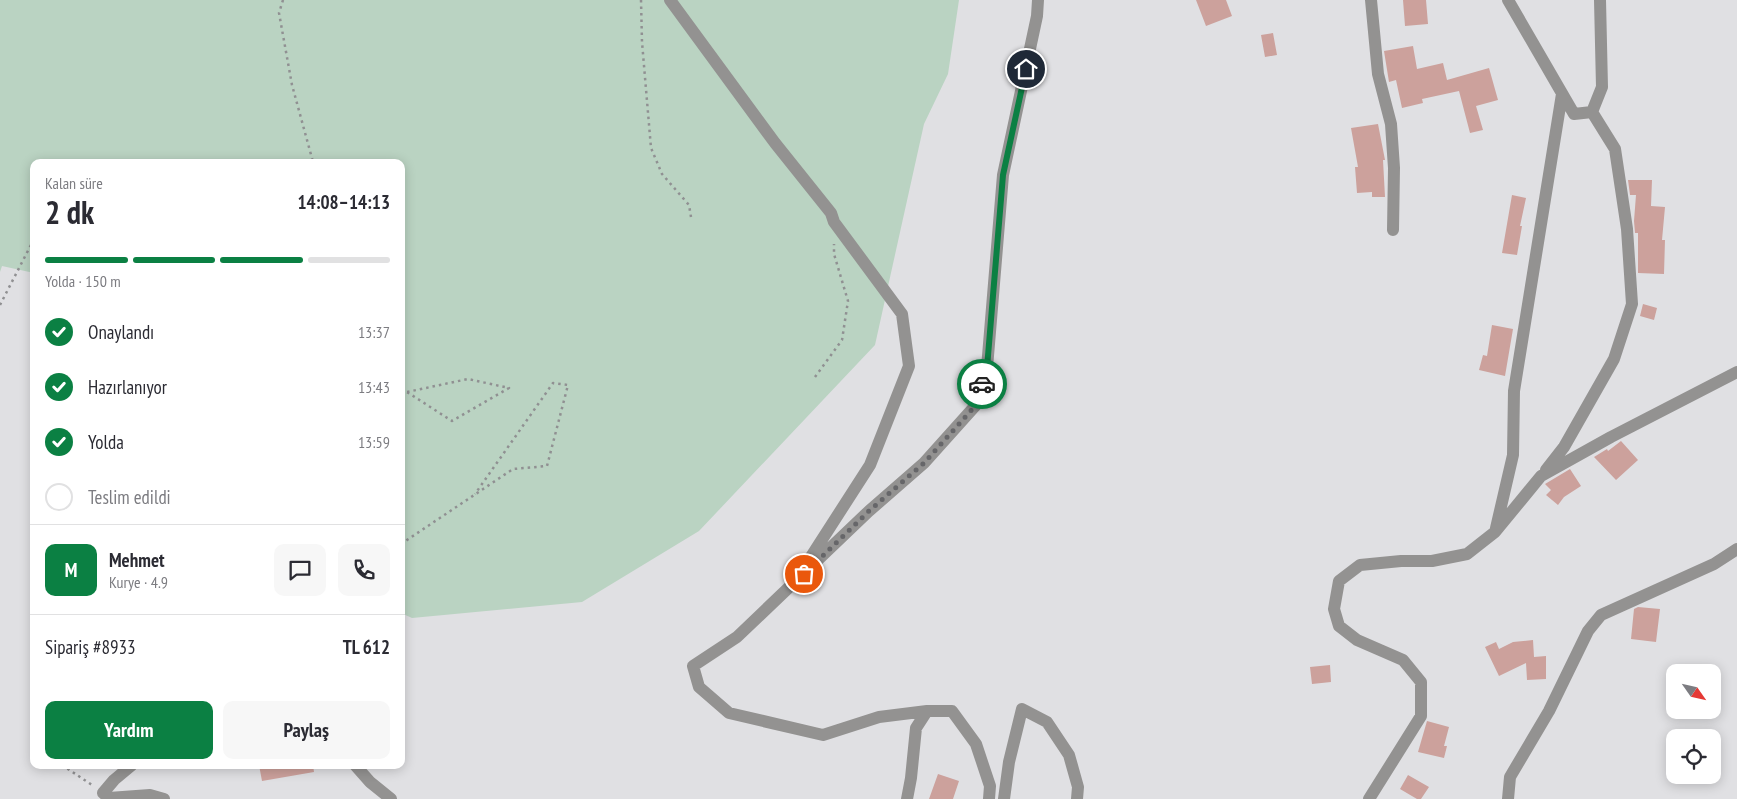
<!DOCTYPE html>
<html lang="tr">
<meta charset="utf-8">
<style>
body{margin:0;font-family:"PT Sans Narrow",sans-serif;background:#f7f7f7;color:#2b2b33;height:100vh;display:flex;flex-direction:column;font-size:19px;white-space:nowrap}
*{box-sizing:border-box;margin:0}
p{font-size:16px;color:#7c7c81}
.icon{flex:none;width:28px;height:28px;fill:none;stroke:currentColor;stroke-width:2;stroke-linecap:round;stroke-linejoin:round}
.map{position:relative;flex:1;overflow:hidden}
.details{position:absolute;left:30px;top:159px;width:375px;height:610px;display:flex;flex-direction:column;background:#fff;border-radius:10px;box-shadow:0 2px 12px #0003}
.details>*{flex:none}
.needle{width:32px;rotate:124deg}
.fabs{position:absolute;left:1666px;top:664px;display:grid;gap:10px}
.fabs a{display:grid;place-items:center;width:55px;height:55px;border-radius:10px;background:#fff;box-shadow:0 2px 12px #0003;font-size:25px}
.pin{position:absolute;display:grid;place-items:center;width:42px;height:42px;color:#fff;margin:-21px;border:2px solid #fff;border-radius:50%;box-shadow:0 1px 5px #0007}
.courier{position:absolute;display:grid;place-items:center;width:50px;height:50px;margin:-25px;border:4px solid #0b8043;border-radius:50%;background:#fff;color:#222;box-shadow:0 1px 6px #0007}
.headline em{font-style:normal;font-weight:700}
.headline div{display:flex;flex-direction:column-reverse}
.headline{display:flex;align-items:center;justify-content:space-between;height:85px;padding:0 15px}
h1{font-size:32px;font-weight:700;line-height:38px}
.bar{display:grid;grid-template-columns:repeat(4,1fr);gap:8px 5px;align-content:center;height:60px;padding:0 15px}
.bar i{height:6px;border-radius:4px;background:#e1e1e2}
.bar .current{background:#0b8043}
.bar p{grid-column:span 4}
.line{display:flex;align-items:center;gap:12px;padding:0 15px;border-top:1px solid #e1e1e2}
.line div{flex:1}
.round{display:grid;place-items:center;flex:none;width:52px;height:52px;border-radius:10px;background:#f7f7f7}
ol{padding:0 15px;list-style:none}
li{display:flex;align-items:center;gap:15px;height:55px}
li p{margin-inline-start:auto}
li .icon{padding:5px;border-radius:50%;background:#0b8043;color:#fff;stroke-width:4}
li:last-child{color:#7c7c81}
li i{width:28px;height:28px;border:2px solid #e1e1e2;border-radius:50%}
.action{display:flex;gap:10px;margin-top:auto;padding:10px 15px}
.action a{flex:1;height:58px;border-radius:10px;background:#0b8043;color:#fff;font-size:20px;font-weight:700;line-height:58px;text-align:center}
.action a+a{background:#f7f7f7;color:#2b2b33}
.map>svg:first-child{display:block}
.green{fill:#bad3c2}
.building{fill:#cca19c}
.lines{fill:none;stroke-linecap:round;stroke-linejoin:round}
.path{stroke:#909092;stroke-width:2.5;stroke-dasharray:2.5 4;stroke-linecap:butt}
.minor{stroke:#939291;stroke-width:12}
.done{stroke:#666669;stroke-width:5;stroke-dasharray:0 9}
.route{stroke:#0b8043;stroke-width:6}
</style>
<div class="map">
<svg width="1737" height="799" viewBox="0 0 1737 799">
<rect width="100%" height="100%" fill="#e0e0e3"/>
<path class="green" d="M 0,0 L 959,0 L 948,74 L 924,124 L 875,345 L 699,531 L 582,602 L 412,618 L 401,613 L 401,162 L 34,162 L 34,273 L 2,266 L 0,272 Z"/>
<path class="building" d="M 1196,0 L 1226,0 L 1232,16 L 1206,26 Z
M 1403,0 L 1426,0 L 1428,24 L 1405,26 Z
M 1273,33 L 1277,55 L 1265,57 L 1261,35 Z
M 1413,46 L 1417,69 L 1443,63 L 1447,80 L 1489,68 L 1498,100 L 1476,106 L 1483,130 L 1470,133 L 1459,91 L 1422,99 L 1423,103 L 1402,108 L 1396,80 L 1389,82 L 1384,51 Z
M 1378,124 L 1385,160 L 1383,160 L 1385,197 L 1372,197 L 1372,192 L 1357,193 L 1355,167 L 1358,167 L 1351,128 Z
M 1628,180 L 1652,180 L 1651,206 L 1665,207 L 1662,240 L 1665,240 L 1664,274 L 1638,273 L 1638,233 L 1635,233 L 1634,221 L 1636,195 L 1630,195 Z
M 1512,195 L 1526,198 L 1520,226 L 1522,226 L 1517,255 L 1502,253 Z
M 1643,304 L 1657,308 L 1654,320 L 1640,316 Z
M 1492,325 L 1513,329 L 1505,376 L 1479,370 L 1483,355 L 1487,356 Z
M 1621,441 L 1638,460 L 1616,480 L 1594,457 L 1607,449 L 1608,451 Z
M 1570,469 L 1581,486 L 1564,497 L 1558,505 L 1546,495 L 1551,490 L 1545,484 Z
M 1638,607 L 1660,609 L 1656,642 L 1631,639 L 1634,609 Z
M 1533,640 L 1534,657 L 1546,656 L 1546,679 L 1527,680 L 1526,663 L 1499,676 L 1485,647 L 1496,642 L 1499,649 L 1513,642 Z
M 1330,665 L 1331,682 L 1312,684 L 1310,667 Z
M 1427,721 L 1449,727 L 1444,746 L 1447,746 L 1444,758 L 1418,752 Z
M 259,765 L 313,765 L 314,772 L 262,781 Z
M 938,774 L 959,781 L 953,799 L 929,799 Z
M 1408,775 L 1429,787 L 1421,799 L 1417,799 L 1400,789 Z"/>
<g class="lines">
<path class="path" d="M 283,0 L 279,13 L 292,85 L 313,162
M 641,0 L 642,42 L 651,148 L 662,174 L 689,205 L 691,217
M 0,305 L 34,239
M 815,377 L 842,340 L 848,301 L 834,254 L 834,244
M 401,390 L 407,392 L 452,421 L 509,388 L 468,379 L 407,392
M 401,544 L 513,469 L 547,466 L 568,385 L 553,383 L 475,494
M 62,765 L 92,785"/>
<path class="minor" d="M 670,0 L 775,143 L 831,213 L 834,222 L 902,314 L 909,366 L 870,465 L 805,566
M 1371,0 L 1378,74 L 1391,124 L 1394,168 L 1393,230
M 1508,0 L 1574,114 L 1592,112 L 1602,87 L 1600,0
M 1546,470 L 1564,447 L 1614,359 L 1632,304 L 1627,229 L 1615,149 L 1592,112
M 1496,528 L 1513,455 L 1514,391 L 1562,94
M 927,711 L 879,717 L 823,735 L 729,713 L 699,687 L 693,666 L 737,637 L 869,511 L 924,463 L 976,405 L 987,368 L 1003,175 L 1037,16 L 1038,0
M 132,765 L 114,780 L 103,793 L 109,798 L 150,795 L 164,799
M 355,765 L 370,782 L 391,799
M 907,799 L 911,778 L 916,728 L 927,711 L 952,711 L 976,744 L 990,786 L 989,799
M 1004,799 L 1009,762 L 1022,709 L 1047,722 L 1069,755 L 1078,787 L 1077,799
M 1369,799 L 1421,716 L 1421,682 L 1403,660 L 1357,640 L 1339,626 L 1334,609 L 1339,581 L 1360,565 L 1401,561 L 1432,561 L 1467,554 L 1495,532 L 1541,476 L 1611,437 L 1737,372
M 1508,799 L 1510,777 L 1549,711 L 1588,631 L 1601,615 L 1714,564 L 1737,549"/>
</g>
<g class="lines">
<path class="done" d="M 804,574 L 869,511 L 924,463 L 976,405 L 982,384"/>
<path class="route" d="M 982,384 L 987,368 L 1003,175 L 1026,69"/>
</g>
</svg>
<div class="fabs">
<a><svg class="needle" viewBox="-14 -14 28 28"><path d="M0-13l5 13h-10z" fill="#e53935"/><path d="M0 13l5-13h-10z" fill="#7c7c81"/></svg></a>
<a><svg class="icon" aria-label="locate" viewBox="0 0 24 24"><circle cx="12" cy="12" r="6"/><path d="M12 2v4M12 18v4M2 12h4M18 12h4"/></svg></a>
</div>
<div class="pin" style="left:804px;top:574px;background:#ea580c"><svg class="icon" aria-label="bag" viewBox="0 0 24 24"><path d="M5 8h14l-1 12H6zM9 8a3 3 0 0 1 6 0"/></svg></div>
<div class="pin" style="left:1026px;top:69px;background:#1f2937"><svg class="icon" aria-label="home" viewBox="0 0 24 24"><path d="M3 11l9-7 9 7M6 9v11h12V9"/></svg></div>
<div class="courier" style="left:982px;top:384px"><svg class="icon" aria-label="car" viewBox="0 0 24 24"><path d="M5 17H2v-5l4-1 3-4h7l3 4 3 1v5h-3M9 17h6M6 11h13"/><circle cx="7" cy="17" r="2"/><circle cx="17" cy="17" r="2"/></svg></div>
<section class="details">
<div class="headline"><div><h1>2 dk</h1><p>Kalan süre</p></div><em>14:08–14:13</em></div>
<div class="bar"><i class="current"></i><i class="current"></i><i class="current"></i><i></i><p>Yolda · 150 m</p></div>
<ol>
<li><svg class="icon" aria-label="check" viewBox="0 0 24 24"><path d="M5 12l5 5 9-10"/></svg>Onaylandı<p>13:37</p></li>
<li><svg class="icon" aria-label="check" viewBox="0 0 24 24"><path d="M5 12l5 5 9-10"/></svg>Hazırlanıyor<p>13:43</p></li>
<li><svg class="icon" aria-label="check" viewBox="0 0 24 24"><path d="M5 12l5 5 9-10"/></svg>Yolda<p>13:59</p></li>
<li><i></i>Teslim edildi</li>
</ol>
<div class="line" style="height:90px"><b class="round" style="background:#0b8043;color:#fff">M</b><div><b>Mehmet</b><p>Kurye · 4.9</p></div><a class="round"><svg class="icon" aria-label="chat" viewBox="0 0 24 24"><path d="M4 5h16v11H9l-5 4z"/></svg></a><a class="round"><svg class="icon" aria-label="phone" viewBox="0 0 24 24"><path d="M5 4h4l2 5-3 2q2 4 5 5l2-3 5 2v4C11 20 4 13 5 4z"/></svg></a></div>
<div class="line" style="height:65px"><div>Sipariş #8933</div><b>TL 612</b></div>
<div class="action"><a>Yardım</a><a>Paylaş</a></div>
</section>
</div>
